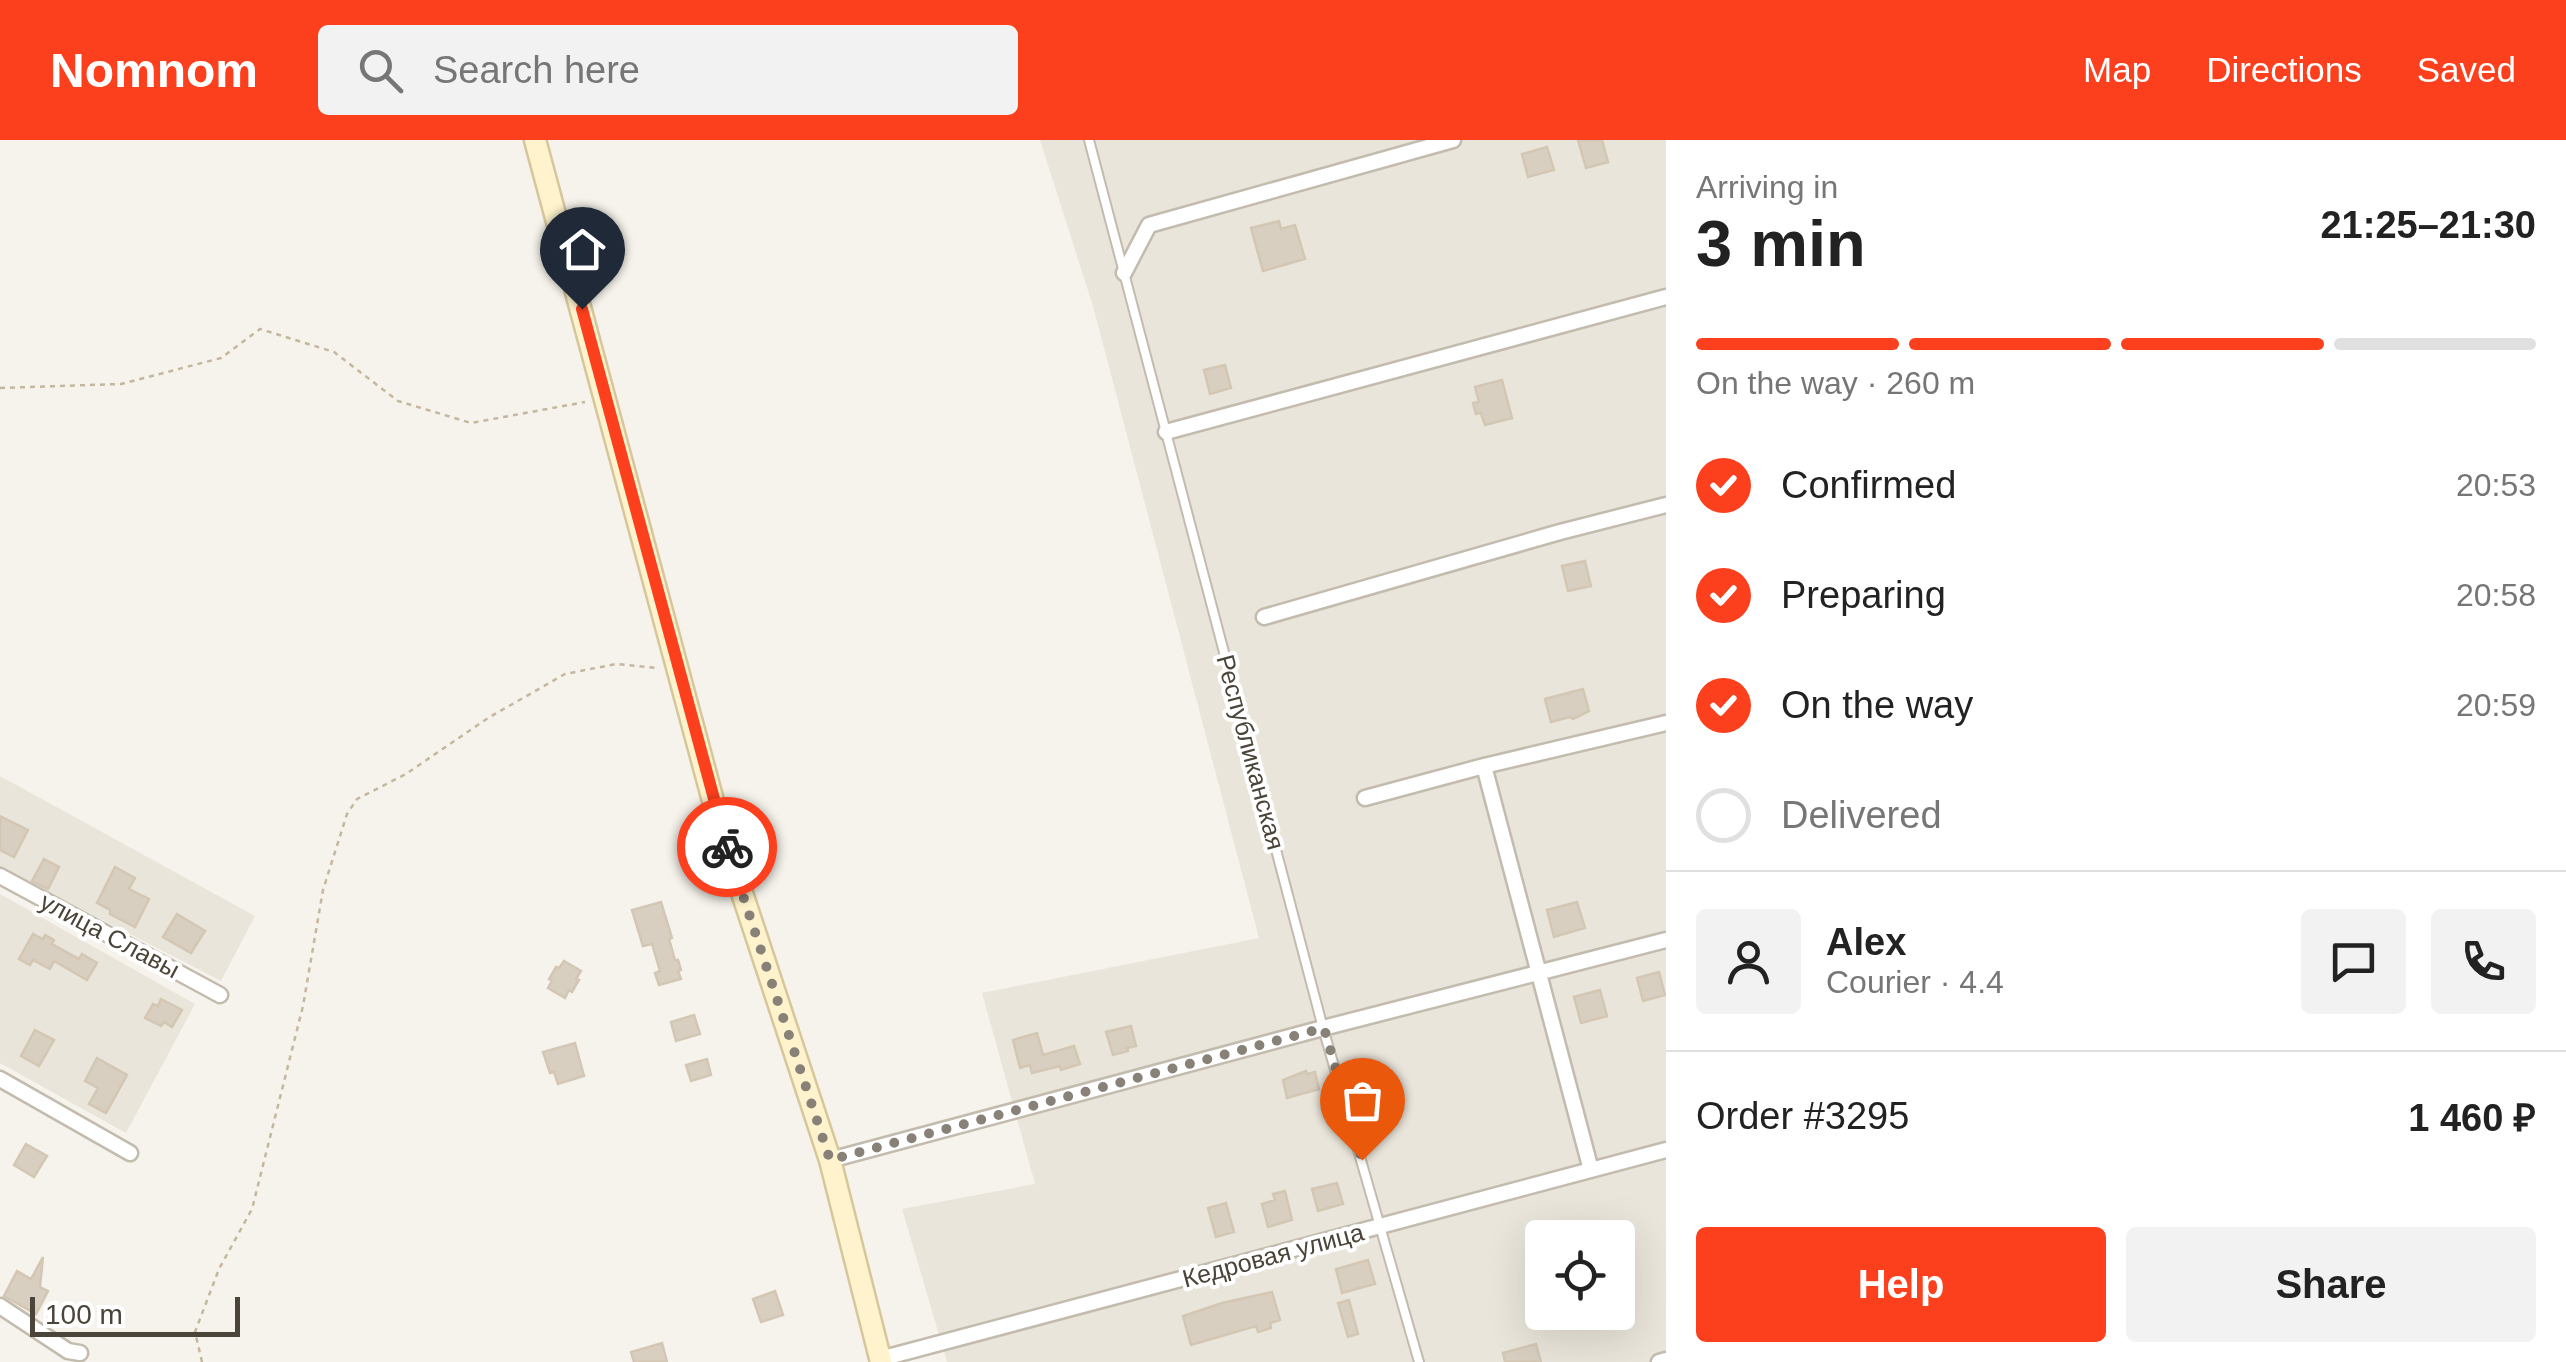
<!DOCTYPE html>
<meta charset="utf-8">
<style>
body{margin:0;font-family:Helvetica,sans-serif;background:#f2f2f2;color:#222;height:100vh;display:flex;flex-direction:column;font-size:38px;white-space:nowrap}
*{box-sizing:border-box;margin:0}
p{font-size:32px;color:#767676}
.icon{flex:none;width:55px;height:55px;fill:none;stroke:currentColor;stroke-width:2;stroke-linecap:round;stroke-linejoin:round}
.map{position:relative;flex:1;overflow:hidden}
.panel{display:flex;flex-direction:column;background:#fff;width:900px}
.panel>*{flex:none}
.buttons{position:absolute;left:1525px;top:1080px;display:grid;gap:20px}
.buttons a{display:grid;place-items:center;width:110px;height:110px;border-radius:10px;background:#fff;box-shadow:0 10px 40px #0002;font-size:50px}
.scale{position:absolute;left:30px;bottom:25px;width:210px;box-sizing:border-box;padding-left:10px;border:5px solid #4b4439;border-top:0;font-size:28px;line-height:35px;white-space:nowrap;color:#4b4439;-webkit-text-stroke:8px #fff;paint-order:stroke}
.pin{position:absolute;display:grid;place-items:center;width:85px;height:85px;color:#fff;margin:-102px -42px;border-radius:50% 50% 50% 0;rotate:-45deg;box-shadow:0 0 10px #0007}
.pin .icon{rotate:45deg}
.courier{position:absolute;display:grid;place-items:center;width:100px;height:100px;margin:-50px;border:8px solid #fc3f1d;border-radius:50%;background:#fff;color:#222;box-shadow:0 2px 12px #0007}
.head em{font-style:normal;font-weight:700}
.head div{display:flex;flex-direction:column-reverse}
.head{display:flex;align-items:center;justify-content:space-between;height:170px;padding:0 30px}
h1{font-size:65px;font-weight:700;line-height:75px}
.bar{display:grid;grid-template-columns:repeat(4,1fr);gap:15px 10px;align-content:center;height:120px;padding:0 30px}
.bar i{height:12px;border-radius:8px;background:#e0e0e0}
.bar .selected{background:#fc3f1d}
.bar p{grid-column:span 4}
.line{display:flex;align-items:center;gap:25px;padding:0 30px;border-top:2px solid #e0e0e0}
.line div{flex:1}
.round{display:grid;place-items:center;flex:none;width:105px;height:105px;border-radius:10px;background:#f2f2f2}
ol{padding:0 30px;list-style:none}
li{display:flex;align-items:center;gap:30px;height:110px}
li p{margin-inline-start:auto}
li .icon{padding:10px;border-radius:50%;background:#fc3f1d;color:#fff;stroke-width:4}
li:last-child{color:#767676}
li i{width:55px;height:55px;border:5px solid #e0e0e0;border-radius:50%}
.primary-button{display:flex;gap:20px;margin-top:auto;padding:20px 30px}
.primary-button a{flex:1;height:115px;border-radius:10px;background:#fc3f1d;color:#fff;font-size:40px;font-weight:700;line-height:115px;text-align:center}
.primary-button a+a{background:#f2f2f2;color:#222}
header{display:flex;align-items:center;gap:60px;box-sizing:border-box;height:140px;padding:0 50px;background:#fc3f1d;color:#fff}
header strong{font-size:48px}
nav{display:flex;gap:55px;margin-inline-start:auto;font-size:35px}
.search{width:700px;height:90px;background:#f2f2f2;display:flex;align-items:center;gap:25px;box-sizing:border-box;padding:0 35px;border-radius:10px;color:#767676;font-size:38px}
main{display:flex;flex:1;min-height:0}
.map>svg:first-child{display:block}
.residential{fill:#eae5da;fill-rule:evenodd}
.building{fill:#d8cfc1;stroke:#d3c7b4;stroke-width:2.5}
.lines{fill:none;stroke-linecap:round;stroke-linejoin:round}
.lane-casing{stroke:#c2bbae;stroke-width:12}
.street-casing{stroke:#c2bbae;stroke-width:19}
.secondary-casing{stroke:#d6c79b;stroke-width:25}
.path{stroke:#c4b79f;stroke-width:2.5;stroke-dasharray:5 5;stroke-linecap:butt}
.lane{stroke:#fff;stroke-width:8}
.street{stroke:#fff;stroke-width:14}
.secondary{stroke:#fff3cd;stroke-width:20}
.done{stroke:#878178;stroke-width:10;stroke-dasharray:0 18}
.route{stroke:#fc3f1d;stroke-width:12}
.labels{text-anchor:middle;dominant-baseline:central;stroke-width:8;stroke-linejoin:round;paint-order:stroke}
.street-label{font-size:25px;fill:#4b4439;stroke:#fff}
</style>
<header>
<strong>Nomnom</strong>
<div class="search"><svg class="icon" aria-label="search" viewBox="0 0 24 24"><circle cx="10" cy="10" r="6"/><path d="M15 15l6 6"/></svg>Search here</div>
<nav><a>Map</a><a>Directions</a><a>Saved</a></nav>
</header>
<main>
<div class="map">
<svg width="1666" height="1222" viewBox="0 0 1666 1222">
<rect width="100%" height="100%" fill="#f6f3ec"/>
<path class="residential" d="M 1040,0 L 1666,0 L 1666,1222 L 947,1222 L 902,1069 L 1035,1044 L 982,853 L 1259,798 L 1093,166 ZM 1542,1098 L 1618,1098 L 1618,1172 L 1542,1172 Z
M 0,636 L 255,776 L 221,841 L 0,727 Z
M 0,754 L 195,864 L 126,993 L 0,923 Z"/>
<path class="building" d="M 1578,0 L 1602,0 L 1608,22 L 1586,28 Z
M 1547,7 L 1554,30 L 1528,37 L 1522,14 Z
M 1279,81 L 1281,89 L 1295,85 L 1305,119 L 1263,131 L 1251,88 Z
M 1225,225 L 1231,248 L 1210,254 L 1204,230 Z
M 1502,240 L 1512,278 L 1485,285 L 1481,273 L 1476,274 L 1473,263 L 1479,262 L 1475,247 Z
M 1585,421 L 1591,446 L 1568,451 L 1562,426 Z
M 1583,549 L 1589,571 L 1573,579 L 1570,577 L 1551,582 L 1545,559 Z
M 0,676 L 28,690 L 14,717 L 0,710 Z
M 44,719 L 59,727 L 48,749 L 32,741 Z
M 115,727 L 135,738 L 129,749 L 149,759 L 135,787 L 110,774 L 110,770 L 97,763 Z
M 661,762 L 672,798 L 669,799 L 675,820 L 678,820 L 681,830 L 678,831 L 681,839 L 659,845 L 655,833 L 660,831 L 652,804 L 643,806 L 632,770 Z
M 1577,762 L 1585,788 L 1554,797 L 1547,770 Z
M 177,774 L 205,791 L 191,813 L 163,797 Z
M 33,794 L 43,799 L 45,795 L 54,800 L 52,804 L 79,819 L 82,814 L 97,823 L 87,840 L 54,821 L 50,829 L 33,820 L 30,825 L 19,819 Z
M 564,821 L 581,831 L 576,839 L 579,840 L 572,852 L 569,850 L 565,858 L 548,848 L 552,841 L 549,839 L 556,827 L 559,828 Z
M 1659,832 L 1665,855 L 1643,861 L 1637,838 Z
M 1600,850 L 1607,876 L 1581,883 L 1574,857 Z
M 161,859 L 182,870 L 172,887 L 164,882 L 161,886 L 145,878 L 153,864 L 158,866 Z
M 694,875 L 700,894 L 676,901 L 671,882 Z
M 1131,886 L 1136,906 L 1127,908 L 1128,911 L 1113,915 L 1106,892 Z
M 35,890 L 54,900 L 39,926 L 21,916 Z
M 1037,893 L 1043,915 L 1074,906 L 1080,924 L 1061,930 L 1060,926 L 1032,933 L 1030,925 L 1020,928 L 1013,900 Z
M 575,903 L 584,936 L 558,944 L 554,932 L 550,933 L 543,912 Z
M 97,918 L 127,935 L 106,973 L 89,964 L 98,948 L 85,941 Z
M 707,919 L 711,935 L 691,941 L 686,925 Z
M 1306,931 L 1307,934 L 1315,932 L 1319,949 L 1287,958 L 1283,940 Z
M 26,1004 L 47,1016 L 34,1037 L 14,1025 Z
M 1337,1043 L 1343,1064 L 1318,1071 L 1312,1049 Z
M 1285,1051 L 1292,1080 L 1268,1087 L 1262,1064 L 1275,1060 L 1273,1054 Z
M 1226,1063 L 1234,1092 L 1216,1097 L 1208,1068 Z
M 43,1117 L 40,1147 L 48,1151 L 36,1174 L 4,1156 L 17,1131 L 31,1139 Z
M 1368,1120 L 1375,1144 L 1342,1153 L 1336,1129 Z
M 775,1151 L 783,1175 L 761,1182 L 753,1159 Z
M 1272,1152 L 1280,1180 L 1270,1183 L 1271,1188 L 1258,1192 L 1256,1186 L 1191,1205 L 1183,1176 L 1222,1163 Z
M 1349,1160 L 1358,1194 L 1348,1197 L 1338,1163 Z
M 662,1203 L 667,1222 L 634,1222 L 631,1212 Z
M 1536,1204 L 1541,1222 L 1505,1222 L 1503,1213 Z"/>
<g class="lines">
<g class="lane-casing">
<path id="lane" d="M 1089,0 L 1323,888 L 1419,1222"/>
</g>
<g class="street-casing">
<path id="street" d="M 1124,133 L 1149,85 L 1453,0
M 1166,292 L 1666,157
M 1264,477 L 1560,392 L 1666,365
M 1484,626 L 1591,1030
M 1365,658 L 1484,626 L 1666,583
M 0,736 L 220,855
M 0,939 L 130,1013
M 830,1020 L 1323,888 L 1666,800
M 0,1166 L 68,1211 L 80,1213
M 880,1219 L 1666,1010
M 1659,1222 L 1666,1220"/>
</g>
<g class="secondary-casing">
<path id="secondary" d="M 535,0 L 719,683 L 830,1020 L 881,1222"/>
</g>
<path class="path" d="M 0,248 L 121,244 L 221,218 L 260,189 L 334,212 L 398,261 L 471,283 L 585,262
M 202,1222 L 195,1192 L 219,1129 L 252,1069 L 303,866 L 323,750 L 347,674 L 357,659 L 406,634 L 488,578 L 565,534 L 616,524 L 658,528"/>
<use href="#lane" class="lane"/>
<use href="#street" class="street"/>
<use href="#secondary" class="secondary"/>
</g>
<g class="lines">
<path class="done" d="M 727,707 L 830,1020 L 1324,888 L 1362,1020"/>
<path class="route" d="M 582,169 L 727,707"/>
</g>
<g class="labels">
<g class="street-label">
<text transform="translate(1251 612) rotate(75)">Республиканская</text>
<text transform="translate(110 795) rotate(28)">улица Славы</text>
<text transform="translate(1273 1115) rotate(-15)">Кедровая улица</text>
</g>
</g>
</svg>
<div class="buttons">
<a><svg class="icon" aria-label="locate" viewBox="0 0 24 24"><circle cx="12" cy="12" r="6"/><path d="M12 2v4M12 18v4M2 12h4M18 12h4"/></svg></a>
</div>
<div class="scale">100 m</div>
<div class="pin" style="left:1362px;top:1020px;background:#ea580c"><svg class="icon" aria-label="bag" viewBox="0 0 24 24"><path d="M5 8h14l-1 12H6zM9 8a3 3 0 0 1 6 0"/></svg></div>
<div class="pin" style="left:582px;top:169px;background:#1f2937"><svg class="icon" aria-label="home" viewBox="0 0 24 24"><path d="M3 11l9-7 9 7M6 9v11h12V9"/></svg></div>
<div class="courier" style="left:727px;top:707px"><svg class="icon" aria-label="bike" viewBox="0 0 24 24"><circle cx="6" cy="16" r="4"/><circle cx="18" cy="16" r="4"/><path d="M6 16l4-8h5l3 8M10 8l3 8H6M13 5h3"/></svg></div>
</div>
<section class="panel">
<div class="head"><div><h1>3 min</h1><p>Arriving in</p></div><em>21:25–21:30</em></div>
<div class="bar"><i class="selected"></i><i class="selected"></i><i class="selected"></i><i></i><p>On the way · 260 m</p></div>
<ol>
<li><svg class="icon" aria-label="check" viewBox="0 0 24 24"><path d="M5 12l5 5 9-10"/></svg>Confirmed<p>20:53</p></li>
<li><svg class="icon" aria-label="check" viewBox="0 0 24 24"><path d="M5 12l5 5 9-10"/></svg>Preparing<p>20:58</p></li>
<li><svg class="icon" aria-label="check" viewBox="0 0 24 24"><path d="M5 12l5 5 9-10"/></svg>On the way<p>20:59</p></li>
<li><i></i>Delivered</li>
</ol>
<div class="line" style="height:180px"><a class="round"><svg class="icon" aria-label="person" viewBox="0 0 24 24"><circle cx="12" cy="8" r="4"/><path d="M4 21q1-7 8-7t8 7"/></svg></a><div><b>Alex</b><p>Courier · 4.4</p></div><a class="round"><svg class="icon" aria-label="chat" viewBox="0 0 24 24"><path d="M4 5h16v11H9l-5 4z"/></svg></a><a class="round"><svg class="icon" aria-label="phone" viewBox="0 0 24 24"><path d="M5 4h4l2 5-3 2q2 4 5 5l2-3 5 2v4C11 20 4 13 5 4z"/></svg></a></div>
<div class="line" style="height:130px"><div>Order #3295</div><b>1 460 ₽</b></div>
<div class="primary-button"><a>Help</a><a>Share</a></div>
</section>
</main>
